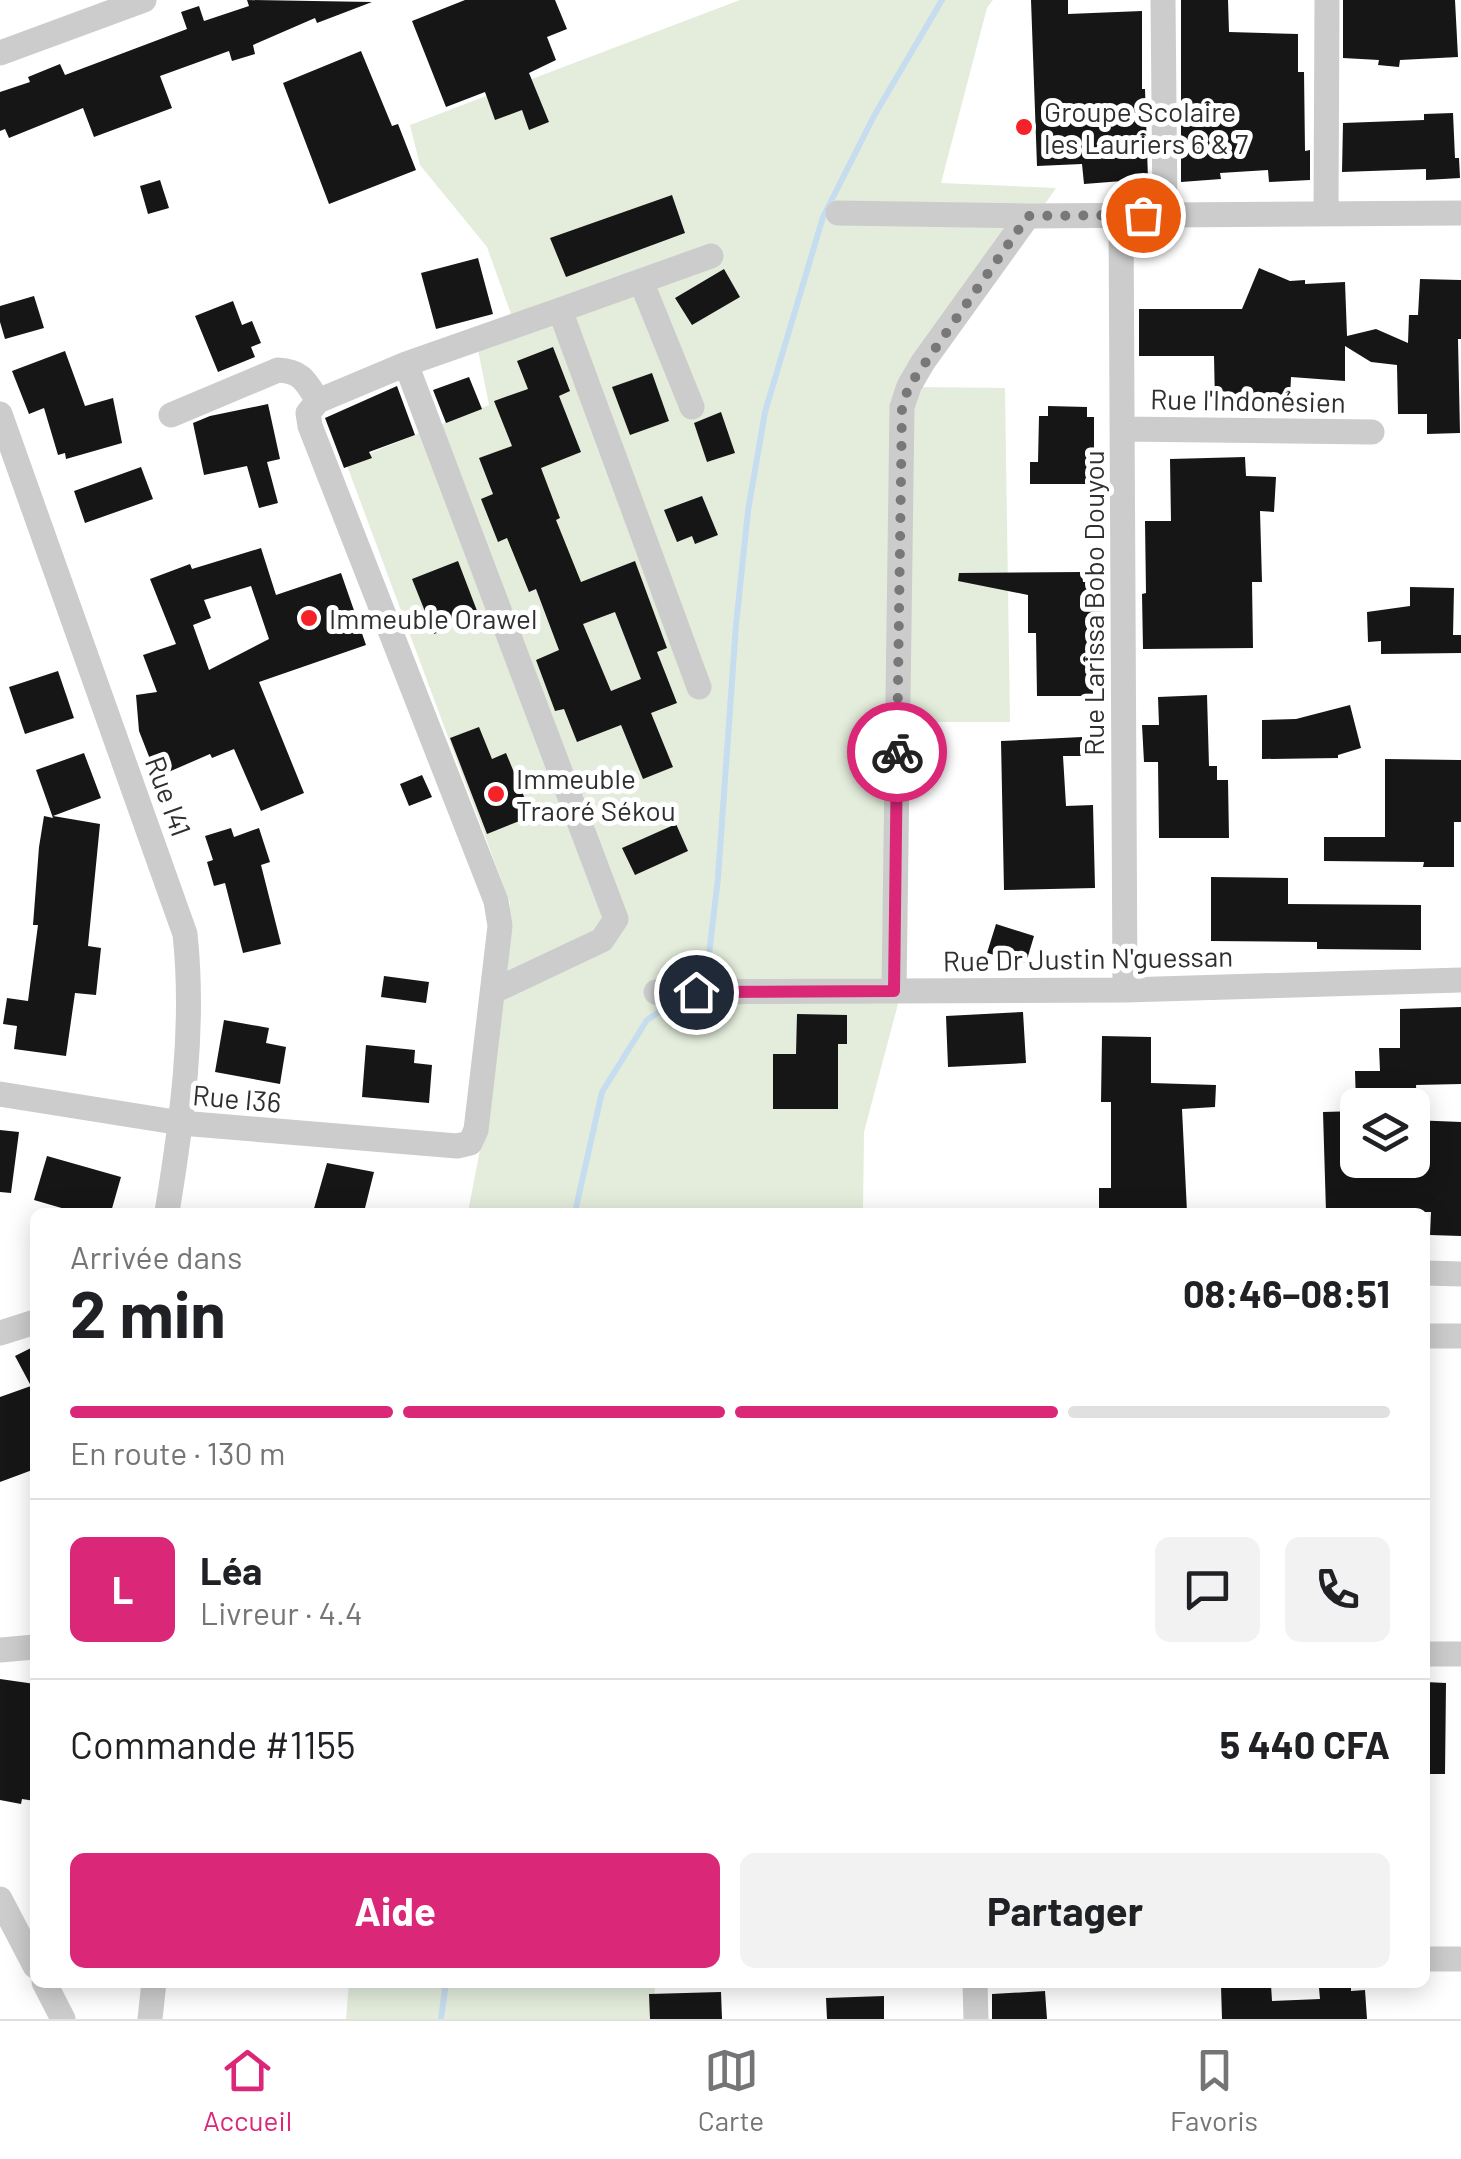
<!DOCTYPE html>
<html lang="fr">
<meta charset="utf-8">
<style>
body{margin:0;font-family:Barlow,sans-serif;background:#f2f2f2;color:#202124;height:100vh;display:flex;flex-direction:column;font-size:38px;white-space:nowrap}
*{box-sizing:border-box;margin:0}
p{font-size:32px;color:#757577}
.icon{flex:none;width:55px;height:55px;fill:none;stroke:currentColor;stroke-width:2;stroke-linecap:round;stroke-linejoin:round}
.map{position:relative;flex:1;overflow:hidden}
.details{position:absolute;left:30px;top:1208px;width:1400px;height:780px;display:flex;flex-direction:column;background:#fff;border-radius:15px;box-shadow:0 5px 25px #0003}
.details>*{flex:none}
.tools{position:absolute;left:1340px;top:1088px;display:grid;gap:20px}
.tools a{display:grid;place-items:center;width:90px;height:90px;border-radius:15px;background:#fff;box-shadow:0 5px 25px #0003;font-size:50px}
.pin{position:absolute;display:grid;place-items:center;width:85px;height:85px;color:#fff;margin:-42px;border:5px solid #fff;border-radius:50%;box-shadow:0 2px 10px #0007}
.courier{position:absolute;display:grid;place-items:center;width:100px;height:100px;margin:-50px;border:8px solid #db2777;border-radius:50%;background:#fff;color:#222;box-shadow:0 2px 12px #0007}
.head em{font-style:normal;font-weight:700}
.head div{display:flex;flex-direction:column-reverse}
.head{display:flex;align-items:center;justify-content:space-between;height:170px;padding:0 40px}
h1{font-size:65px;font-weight:700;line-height:75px}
.bar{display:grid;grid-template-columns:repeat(4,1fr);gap:15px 10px;align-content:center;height:120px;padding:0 40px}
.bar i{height:12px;border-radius:8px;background:#e0e0e0}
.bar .selected{background:#db2777}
.bar p{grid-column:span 4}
.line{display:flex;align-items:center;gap:25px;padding:0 40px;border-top:2px solid #e0e0e0}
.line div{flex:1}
.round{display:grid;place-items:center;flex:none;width:105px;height:105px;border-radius:15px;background:#f2f2f2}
.button{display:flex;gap:20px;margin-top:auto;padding:20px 40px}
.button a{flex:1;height:115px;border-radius:15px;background:#db2777;color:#fff;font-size:40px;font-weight:700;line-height:115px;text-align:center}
.button a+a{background:#f2f2f2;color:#202124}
.dock{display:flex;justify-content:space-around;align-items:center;height:140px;border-top:2px solid #e0e0e0;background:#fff;font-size:28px;color:#757577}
.dock a{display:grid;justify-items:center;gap:5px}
.dock .selected{color:#db2777}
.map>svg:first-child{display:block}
.green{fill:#e4eddc}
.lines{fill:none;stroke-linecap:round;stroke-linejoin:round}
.stream{stroke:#c6ddef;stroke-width:6}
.building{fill:#161616;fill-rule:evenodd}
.minor{stroke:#ccc;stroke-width:25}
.done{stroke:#787878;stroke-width:10;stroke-dasharray:0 18}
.route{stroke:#db2777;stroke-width:12}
.poi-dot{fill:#f4232a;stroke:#fff;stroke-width:4}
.labels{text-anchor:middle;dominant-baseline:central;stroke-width:10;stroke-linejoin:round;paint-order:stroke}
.poi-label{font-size:28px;fill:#2f2f2f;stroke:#fff;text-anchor:start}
.street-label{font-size:28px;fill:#2f2f2f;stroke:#fff}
</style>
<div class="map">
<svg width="1461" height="2019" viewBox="0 0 1461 2019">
<rect width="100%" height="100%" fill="#fff"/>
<path class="green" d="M 740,0 L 993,0 L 987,8 L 941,183 L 1056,188 L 918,387 L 1005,388 L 1010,722 L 905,722 L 898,1004 L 864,1132 L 863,1212 L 468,1212 L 484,1129 L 510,903 L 346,463 L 489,405 L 475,335 L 516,328 L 487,247 L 420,165 L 410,125 Z
M 349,1983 L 655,1983 L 654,2019 L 346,2019 Z"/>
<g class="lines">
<path class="stream" d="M 701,983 L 706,980 L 718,878 L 736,625 L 748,511 L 765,412 L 823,217 L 874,116 L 942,0
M 575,1212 L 602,1092 L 647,1020 L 674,1002
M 441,2019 L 446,1982"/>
</g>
<path class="building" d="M 247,0 L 372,2 L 317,23 L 315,18 L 253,45 L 255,54 L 232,61 L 229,51 L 160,76 L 172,108 L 94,137 L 83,108 L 9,138 L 5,129 L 0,131 L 0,92 L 30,82 L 28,77 L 60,64 L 65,75 L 187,29 L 181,12 L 199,6 L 204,21 L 249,6 Z
M 465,0 L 555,0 L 567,29 L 547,37 L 556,60 L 529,73 L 549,122 L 529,130 L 522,110 L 495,120 L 485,92 L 446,107 L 412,21 Z
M 1031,0 L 1068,0 L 1068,14 L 1142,11 L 1142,89 L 1145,89 L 1148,179 L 1084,184 L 1082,164 L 1037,166 Z
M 1181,0 L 1228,0 L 1229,32 L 1298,34 L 1298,72 L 1304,72 L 1305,151 L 1310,150 L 1310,180 L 1269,182 L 1268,170 L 1220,173 L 1221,179 L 1181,182 Z
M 1343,0 L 1455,0 L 1458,57 L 1400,60 L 1399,67 L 1378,65 L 1379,60 L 1343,58 Z
M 361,51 L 392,126 L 398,124 L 416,170 L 329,204 L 283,83 Z
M 1453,113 L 1455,158 L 1459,158 L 1460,178 L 1426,180 L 1426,169 L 1342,172 L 1343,123 L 1424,120 L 1424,114 Z
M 160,180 L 169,208 L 148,214 L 140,186 Z
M 672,195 L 685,233 L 566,277 L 550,238 Z
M 478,258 L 493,314 L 436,329 L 421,273 Z
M 1259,268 L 1290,281 L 1305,280 L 1305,284 L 1345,282 L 1347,336 L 1376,329 L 1408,343 L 1409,315 L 1418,315 L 1420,279 L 1461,280 L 1461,339 L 1458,339 L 1460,433 L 1427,434 L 1427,414 L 1398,414 L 1397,365 L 1371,362 L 1345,346 L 1345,381 L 1291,377 L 1290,398 L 1266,398 L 1266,402 L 1215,403 L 1214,356 L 1139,356 L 1139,309 L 1242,309 Z
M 724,269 L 740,297 L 692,325 L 675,298 Z
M 34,296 L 44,328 L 5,339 L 0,322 L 0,306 Z
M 233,301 L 242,325 L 252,321 L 261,343 L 251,347 L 255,357 L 218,372 L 195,316 Z
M 553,347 L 570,391 L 559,396 L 581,452 L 541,468 L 560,518 L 556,520 L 581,582 L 635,561 L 667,648 L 657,652 L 677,703 L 651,713 L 673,767 L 643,779 L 621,725 L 577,742 L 564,709 L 555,711 L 536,660 L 559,650 L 536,589 L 529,592 L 507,538 L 498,542 L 481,499 L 493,494 L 479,458 L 512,446 L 494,401 L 528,389 L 517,361 ZM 615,612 L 641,679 L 611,691 L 583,624 Z
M 65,351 L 85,406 L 113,398 L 122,443 L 66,459 L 65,453 L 58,455 L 44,408 L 29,414 L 12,371 Z
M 652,373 L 669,421 L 630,435 L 612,387 Z
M 469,377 L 482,409 L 446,423 L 433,390 Z
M 397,386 L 415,435 L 369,452 L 372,458 L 344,468 L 325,418 Z
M 268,404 L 280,459 L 267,462 L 278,503 L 259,508 L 247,466 L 204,475 L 193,423 L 210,416 Z
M 1048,406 L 1087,407 L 1087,417 L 1094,417 L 1094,484 L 1030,484 L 1030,462 L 1038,462 L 1039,416 L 1048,416 Z
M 721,412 L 735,453 L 707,462 L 694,423 Z
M 1245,457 L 1246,476 L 1276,477 L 1274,512 L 1260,511 L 1262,582 L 1252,582 L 1253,648 L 1143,649 L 1142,594 L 1146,593 L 1145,521 L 1171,521 L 1170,459 Z
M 141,467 L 153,499 L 85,523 L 74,491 Z
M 702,496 L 718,535 L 695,544 L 692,536 L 677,542 L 664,510 Z
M 261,548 L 276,595 L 341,573 L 366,645 L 259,682 L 304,793 L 261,811 L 234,749 L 212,758 L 210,754 L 157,777 L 139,731 L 136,695 L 157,692 L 143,655 L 176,644 L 150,579 L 190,564 L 192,569 ZM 251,586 L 269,639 L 209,670 L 193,625 L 211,618 L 204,600 Z
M 458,561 L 479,616 L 434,634 L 412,579 Z
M 1082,572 L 1083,582 L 1102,582 L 1102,633 L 1092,633 L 1093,696 L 1037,696 L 1036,633 L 1028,633 L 1028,595 L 958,581 L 959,573 Z
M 1410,587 L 1454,588 L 1453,635 L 1461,635 L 1461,653 L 1381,654 L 1381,641 L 1368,642 L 1367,612 L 1410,606 Z
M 58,671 L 74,718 L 25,734 L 9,687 Z
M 1207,695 L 1209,766 L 1217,766 L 1217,780 L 1228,780 L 1229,838 L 1159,838 L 1158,762 L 1144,762 L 1142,725 L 1159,725 L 1158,697 Z
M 1350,705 L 1361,748 L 1338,755 L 1338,758 L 1262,759 L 1262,720 L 1296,719 Z
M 479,727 L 492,759 L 506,753 L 532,816 L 487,834 L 450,738 Z
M 1082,737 L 1082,756 L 1063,756 L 1066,806 L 1093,805 L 1095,888 L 1004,890 L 1001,741 Z
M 84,753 L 101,798 L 53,816 L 100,824 L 88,946 L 101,948 L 96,995 L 75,993 L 66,1056 L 14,1049 L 17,1026 L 3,1024 L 7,998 L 28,1001 L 38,925 L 33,925 L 39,847 L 44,816 L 53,818 L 36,770 Z
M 1385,759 L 1461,760 L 1461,822 L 1454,822 L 1454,867 L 1423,867 L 1424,862 L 1324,861 L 1324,837 L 1385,837 Z
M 422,775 L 432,797 L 409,806 L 400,784 Z
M 676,824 L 688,851 L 635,875 L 622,848 Z
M 231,828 L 234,837 L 259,828 L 270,862 L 261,865 L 281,944 L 243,953 L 225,883 L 214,886 L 207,862 L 213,860 L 205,836 Z
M 1211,877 L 1288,878 L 1288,904 L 1421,905 L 1421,950 L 1317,949 L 1317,942 L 1211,941 Z
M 996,924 L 1034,936 L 1026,963 L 987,953 Z
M 384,976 L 429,982 L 426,1003 L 381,997 Z
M 1461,1007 L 1461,1084 L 1416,1085 L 1417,1105 L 1356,1105 L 1355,1071 L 1380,1071 L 1379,1048 L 1400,1048 L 1400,1009 Z
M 1023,1012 L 1026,1063 L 948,1067 L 946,1016 Z
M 797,1014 L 847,1015 L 847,1044 L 838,1044 L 838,1109 L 773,1109 L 773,1054 L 796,1054 Z
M 224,1020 L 269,1028 L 266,1043 L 286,1047 L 280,1084 L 215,1072 Z
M 1102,1036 L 1151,1037 L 1151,1083 L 1216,1085 L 1215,1107 L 1182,1109 L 1187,1212 L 1099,1212 L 1099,1188 L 1111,1188 L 1111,1102 L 1101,1102 Z
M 366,1045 L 415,1050 L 414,1063 L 432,1065 L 429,1103 L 362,1097 Z
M 1358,1111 L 1358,1160 L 1412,1160 L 1412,1120 L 1461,1122 L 1461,1236 L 1430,1235 L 1431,1212 L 1326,1212 L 1323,1112 Z
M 0,1130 L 19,1132 L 11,1193 L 0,1192 Z
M 47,1156 L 121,1177 L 111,1212 L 64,1212 L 65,1209 L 34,1200 Z
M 327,1163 L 374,1172 L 364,1212 L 313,1212 Z
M 35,1346 L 35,1469 L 0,1482 L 0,1397 L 31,1386 L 15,1356 Z
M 0,1679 L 35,1684 L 35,1801 L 22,1799 L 21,1804 L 0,1800 Z
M 1425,1682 L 1446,1683 L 1445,1774 L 1425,1774 Z
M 1271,1985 L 1272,2001 L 1320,1999 L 1319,1988 L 1351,1986 L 1351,1991 L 1365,1990 L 1367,2019 L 1222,2019 L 1221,1986 Z
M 1045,1991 L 1047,2019 L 992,2019 L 992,1994 Z
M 721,1992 L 722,2019 L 650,2019 L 649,1994 Z
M 884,1996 L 884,2019 L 827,2019 L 826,1998 Z"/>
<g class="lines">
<path class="minor" d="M 1163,0 L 1165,214
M 0,53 L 144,0
M 838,213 L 1028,216 L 1461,213
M 1326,214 L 1327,0
M 1121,215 L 1125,990
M 641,281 L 692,407
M 560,310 L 711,256
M 406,364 L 616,919 L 602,940 L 494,991
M 0,414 L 185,934 C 195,1027 182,1121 167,1212
M 171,415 L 278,370 C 302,371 306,382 318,401
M 1122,429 L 1372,432
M 894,991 L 902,407 L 909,386 L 923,362 L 1028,216
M 656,992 L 1125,990 L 1461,980
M 0,1094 L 181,1123 L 457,1146 L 470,1143 L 476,1130 L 500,926 L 496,901 L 310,426 L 308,413 L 318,401 L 406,364 L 560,310 L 699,687
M 1425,1273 L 1461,1274
M 0,1333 L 35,1322
M 1425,1336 L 1461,1336
M 0,1650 L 35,1647
M 1425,1654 L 1461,1654
M 0,1899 L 35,1966
M 1425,1959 L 1461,1959
M 44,1982 L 63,2019
M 975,1982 L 976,2019
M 150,2019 L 154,1982"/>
</g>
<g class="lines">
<path class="done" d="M 897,752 L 902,407 L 909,386 L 1028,216 L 1143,215"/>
<path class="route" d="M 696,992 L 894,991 L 897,752"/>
</g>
<g class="poi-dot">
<circle cx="1024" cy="127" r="10"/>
<circle cx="309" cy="618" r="10"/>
<circle cx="496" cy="794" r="10"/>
</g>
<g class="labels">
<g class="poi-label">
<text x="1044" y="111">Groupe Scolaire<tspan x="1044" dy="32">les Lauriers 6 &amp; 7</tspan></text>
<text x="329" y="618">Immeuble Orawel</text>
<text x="516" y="778">Immeuble<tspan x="516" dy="32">Traoré Sékou</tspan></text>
</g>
<g class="street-label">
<text transform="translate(1248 400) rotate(1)">Rue l'Indonésien</text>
<text transform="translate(1093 603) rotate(-90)">Rue Larissa Bobo Douyou</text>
<text transform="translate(169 796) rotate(70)">Rue I41</text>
<text transform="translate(1088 958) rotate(-1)">Rue Dr Justin N'guessan</text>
<text transform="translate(237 1098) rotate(5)">Rue I36</text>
</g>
</g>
</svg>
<div class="tools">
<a><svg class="icon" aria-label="layers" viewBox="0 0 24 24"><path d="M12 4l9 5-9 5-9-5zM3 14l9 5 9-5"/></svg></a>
</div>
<div class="pin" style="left:1143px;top:215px;background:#ea580c"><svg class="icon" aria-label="bag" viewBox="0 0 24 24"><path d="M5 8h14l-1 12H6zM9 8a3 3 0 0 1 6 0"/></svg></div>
<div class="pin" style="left:696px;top:992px;background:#1f2937"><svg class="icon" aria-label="home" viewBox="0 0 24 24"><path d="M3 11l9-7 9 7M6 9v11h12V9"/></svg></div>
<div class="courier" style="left:897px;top:752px"><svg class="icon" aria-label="bike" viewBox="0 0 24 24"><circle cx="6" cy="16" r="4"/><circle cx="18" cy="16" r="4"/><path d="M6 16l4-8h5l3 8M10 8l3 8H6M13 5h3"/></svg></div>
<section class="details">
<div class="head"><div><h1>2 min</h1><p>Arrivée dans</p></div><em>08:46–08:51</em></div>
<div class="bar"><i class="selected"></i><i class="selected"></i><i class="selected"></i><i></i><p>En route · 130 m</p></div>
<div class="line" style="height:180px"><b class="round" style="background:#db2777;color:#fff">L</b><div><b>Léa</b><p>Livreur · 4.4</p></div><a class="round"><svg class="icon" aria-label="chat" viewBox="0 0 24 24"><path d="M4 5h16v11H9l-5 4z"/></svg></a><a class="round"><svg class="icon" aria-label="phone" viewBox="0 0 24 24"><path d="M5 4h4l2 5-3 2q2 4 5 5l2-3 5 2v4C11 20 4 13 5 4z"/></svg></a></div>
<div class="line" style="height:130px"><div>Commande #1155</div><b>5 440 CFA</b></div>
<div class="button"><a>Aide</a><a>Partager</a></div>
</section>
</div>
<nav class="dock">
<a class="selected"><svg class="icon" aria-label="home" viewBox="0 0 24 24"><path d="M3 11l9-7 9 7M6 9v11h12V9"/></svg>Accueil</a>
<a><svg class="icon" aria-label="map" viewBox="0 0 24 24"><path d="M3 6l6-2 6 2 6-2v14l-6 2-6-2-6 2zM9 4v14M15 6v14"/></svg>Carte</a>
<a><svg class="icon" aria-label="saved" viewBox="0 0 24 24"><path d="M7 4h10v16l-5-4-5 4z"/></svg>Favoris</a>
</nav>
